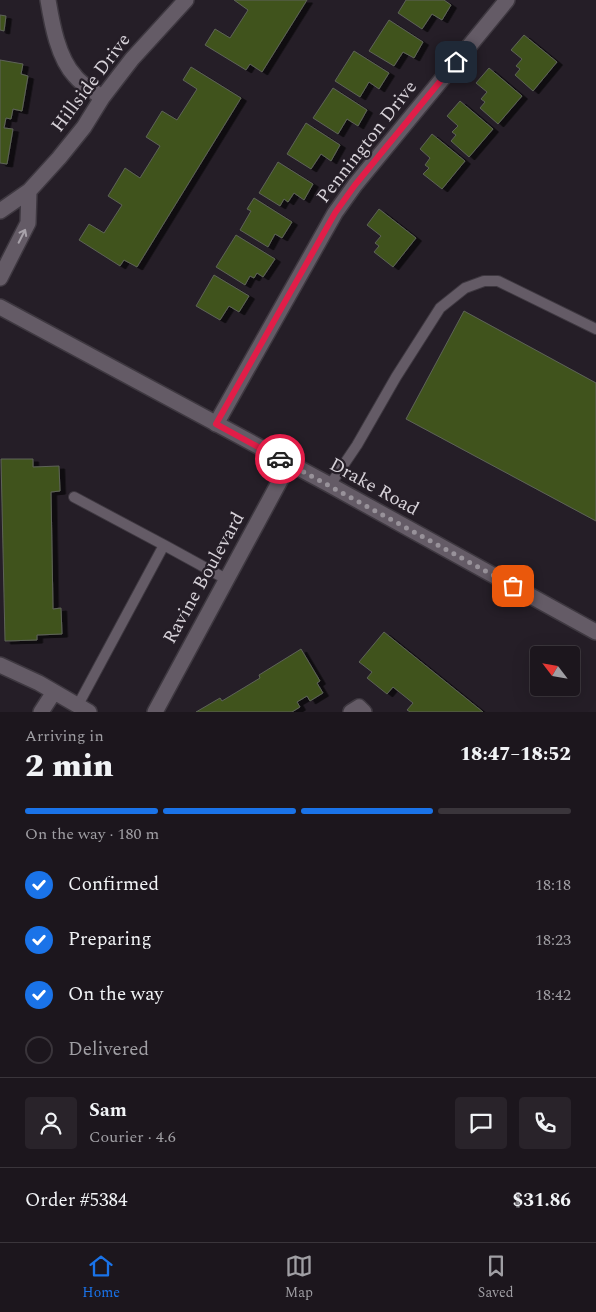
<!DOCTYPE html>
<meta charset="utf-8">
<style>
body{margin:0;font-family:Spectral,serif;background:#29232a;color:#f1f3f6;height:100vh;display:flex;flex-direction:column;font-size:19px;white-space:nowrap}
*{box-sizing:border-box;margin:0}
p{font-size:16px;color:#a09fa4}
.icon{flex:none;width:28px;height:28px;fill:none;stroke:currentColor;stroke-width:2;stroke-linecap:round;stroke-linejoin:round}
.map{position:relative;height:712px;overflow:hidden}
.side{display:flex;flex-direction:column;background:#1c161d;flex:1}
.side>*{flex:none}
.needle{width:32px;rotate:301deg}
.tools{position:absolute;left:530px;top:646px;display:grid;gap:10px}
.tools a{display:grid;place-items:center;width:50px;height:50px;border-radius:5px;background:#1c161d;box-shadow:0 5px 20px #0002,0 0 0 1px #3a353b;font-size:25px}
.pin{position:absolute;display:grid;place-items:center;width:42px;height:42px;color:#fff;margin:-21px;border-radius:10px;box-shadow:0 2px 8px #0006}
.courier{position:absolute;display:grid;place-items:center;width:50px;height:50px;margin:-25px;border:4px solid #e11d48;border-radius:50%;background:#fff;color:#222;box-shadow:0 1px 6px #0007}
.summary em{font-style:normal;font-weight:800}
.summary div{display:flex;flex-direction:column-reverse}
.summary{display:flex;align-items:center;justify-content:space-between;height:85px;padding:0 25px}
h1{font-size:32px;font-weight:800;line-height:38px}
.bar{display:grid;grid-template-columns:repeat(4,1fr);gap:8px 5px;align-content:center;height:60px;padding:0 25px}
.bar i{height:6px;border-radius:4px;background:#3a353b}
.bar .active{background:#1a73e8}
.bar p{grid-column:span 4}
.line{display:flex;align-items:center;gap:12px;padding:0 25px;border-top:1px solid #3a353b}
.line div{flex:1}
.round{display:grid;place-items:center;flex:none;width:52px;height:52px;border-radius:5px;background:#29232a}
ol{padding:0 25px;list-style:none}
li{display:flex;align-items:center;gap:15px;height:55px}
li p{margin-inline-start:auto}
li .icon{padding:5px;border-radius:50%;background:#1a73e8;color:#fff;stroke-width:4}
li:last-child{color:#a09fa4}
li i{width:28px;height:28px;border:2px solid #3a353b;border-radius:50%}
.tab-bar{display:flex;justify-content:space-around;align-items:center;height:70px;border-top:1px solid #3a353b;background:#1c161d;font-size:14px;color:#a09fa4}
.tab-bar a{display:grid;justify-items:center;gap:2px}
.tab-bar .active{color:#1a73e8}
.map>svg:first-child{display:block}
.building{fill:#40531f;stroke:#5e6357;filter:url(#shadow)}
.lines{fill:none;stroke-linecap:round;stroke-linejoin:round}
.service-casing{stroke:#3e3840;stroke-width:12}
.minor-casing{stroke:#3e3840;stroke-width:18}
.tertiary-casing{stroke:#3e3840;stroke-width:18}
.service{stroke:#645b66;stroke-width:10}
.minor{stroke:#645b66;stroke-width:15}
.tertiary{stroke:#645b66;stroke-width:15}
.oneway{stroke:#a8a2aa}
.done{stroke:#98929a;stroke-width:5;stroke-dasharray:0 9}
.route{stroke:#e11d48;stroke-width:6}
.labels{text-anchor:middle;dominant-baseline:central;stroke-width:4.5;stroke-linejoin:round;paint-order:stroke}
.street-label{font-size:19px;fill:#d6d1d8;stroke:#251e27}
</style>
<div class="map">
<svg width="596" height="712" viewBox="0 0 596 712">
<defs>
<filter id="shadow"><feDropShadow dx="5.5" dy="3" stdDeviation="0" flood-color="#0009"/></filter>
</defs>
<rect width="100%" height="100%" fill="#251e27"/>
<path class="building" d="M 234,0 L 307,0 L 262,72 L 250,64 L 246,70 L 205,45 L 215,29 L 230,38 L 248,10 Z
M 406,0 L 444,0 L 451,5 L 442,20 L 432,14 L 422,29 L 398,13 Z
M 0,15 L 6,16 L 4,31 L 0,30 Z
M 389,20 L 423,42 L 414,58 L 403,52 L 394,66 L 369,51 Z
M 524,35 L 557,62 L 533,91 L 515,75 L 520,69 L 516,66 L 522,59 L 511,50 Z
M 354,51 L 389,73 L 379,89 L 369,82 L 360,97 L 335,81 Z
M 0,60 L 23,64 L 21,74 L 28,76 L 22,111 L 13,109 L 11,119 L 6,118 L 4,128 L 13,129 L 7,164 L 0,163 Z
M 191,67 L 241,98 L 137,267 L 124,260 L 120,266 L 79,240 L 89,224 L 104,233 L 122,205 L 108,196 L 125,168 L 140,178 L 160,146 L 146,137 L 162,111 L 177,120 L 197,89 L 183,80 Z
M 489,68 L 522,96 L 498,124 L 480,108 L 485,102 L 481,99 L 487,92 L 476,83 Z
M 333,88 L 367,110 L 358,126 L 347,119 L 338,134 L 313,118 Z
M 460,101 L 493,129 L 469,157 L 451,141 L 456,135 L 452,132 L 458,126 L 447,116 Z
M 306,123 L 340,145 L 331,161 L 321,154 L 311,169 L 287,154 Z
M 432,134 L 465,161 L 442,189 L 423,174 L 429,168 L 425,165 L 430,158 L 420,149 Z
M 278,162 L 313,184 L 304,200 L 294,193 L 288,202 L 284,199 L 280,206 L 259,193 Z
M 254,198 L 292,222 L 282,238 L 275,234 L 268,247 L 240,230 L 251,211 L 247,209 Z
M 379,209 L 416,238 L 393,267 L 374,252 L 379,246 L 375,243 L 381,236 L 367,225 Z
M 236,235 L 275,259 L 263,277 L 257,273 L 254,278 L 250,276 L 245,285 L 216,267 Z
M 214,275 L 249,296 L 239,312 L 229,306 L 220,320 L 196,306 Z
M 464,311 L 596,383 L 596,521 L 406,419 Z
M 1,459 L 33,459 L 33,467 L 59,466 L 60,491 L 51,492 L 53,609 L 61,608 L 62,634 L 37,635 L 37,640 L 5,641 Z
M 384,632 L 483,712 L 410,712 L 407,710 L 413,703 L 393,687 L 387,694 L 367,678 L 372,672 L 359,662 Z
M 301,649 L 320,681 L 317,683 L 323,693 L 310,701 L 307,696 L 297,702 L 300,707 L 292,712 L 196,712 L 220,698 L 222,701 L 260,678 L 259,675 Z"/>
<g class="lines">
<g class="service-casing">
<path id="service" d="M 330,485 L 357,445 L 396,377 L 440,308 L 465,288 L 484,281 L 498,281 L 596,329
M 74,497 L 164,545 L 78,705
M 164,545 L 226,579"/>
</g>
<g class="minor-casing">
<path id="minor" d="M 48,0 C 52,24 58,58 75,76 C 82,85 94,91 102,98
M 0,211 L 29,191 L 59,158 L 84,127 L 102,98 L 132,59 L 186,0
M 0,278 L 28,223 L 29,191
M 216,424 L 335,213 L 355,185 L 507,0
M 0,665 L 39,683 L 89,712
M 41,712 L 54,692
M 155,712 L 289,464
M 351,712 L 359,707 L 364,712"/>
</g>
<g class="tertiary-casing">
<path id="tertiary" d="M 0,307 L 330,485 L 596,632"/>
</g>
<use href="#service" class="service"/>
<use href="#minor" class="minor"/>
<use href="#tertiary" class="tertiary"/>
</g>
<defs><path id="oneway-shaft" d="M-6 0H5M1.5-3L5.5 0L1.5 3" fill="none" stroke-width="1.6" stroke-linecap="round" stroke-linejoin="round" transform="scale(1.25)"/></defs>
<use class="oneway" href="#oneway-shaft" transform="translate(22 236) rotate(-63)"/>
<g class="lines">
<path class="done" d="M 280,459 L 513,586"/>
<path class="route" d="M 280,459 L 216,424 L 335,213 L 355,185 L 456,62"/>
</g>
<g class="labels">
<g class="street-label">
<text transform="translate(91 83) rotate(-53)">Hillside Drive</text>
<text transform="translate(367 142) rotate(-52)">Pennington Drive</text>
<text transform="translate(374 487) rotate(29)">Drake Road</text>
<text transform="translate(204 578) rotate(-61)">Ravine Boulevard</text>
</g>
</g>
</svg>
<div class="tools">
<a><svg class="needle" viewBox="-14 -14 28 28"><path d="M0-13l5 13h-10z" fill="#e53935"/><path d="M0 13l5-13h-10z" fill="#a09fa4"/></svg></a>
</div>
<div class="pin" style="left:513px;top:586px;background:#ea580c"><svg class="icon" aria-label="bag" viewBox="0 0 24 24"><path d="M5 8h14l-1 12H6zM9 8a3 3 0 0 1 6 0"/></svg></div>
<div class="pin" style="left:456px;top:62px;background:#1f2937"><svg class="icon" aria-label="home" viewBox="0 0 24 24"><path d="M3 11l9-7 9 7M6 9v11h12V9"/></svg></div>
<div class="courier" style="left:280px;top:459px"><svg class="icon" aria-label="car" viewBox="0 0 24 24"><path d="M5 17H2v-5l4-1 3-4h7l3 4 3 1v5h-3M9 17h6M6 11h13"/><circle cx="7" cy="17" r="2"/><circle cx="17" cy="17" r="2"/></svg></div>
</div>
<section class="side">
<div class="summary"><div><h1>2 min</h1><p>Arriving in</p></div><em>18:47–18:52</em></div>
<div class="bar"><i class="active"></i><i class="active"></i><i class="active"></i><i></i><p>On the way · 180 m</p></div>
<ol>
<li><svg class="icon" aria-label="check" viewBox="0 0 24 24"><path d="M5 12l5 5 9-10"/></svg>Confirmed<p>18:18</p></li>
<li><svg class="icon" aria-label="check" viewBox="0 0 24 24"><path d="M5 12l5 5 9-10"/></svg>Preparing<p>18:23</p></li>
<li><svg class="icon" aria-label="check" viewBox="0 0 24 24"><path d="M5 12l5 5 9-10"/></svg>On the way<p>18:42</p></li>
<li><i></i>Delivered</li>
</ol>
<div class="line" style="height:90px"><a class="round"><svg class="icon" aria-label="person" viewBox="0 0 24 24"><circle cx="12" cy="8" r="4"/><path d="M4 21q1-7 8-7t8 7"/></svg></a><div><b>Sam</b><p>Courier · 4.6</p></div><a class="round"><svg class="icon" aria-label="chat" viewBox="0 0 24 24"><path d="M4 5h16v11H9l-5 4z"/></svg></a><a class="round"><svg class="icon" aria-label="phone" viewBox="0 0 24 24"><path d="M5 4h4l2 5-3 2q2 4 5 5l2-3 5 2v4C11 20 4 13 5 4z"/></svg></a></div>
<div class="line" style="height:65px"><div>Order #5384</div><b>$31.86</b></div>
</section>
<nav class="tab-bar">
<a class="active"><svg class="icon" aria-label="home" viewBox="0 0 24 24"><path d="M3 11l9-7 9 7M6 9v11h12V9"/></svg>Home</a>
<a><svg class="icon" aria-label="map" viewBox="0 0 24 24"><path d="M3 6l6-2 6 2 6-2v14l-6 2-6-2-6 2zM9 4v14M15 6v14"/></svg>Map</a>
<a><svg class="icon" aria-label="saved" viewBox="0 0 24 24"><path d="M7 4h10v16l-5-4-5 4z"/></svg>Saved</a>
</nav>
